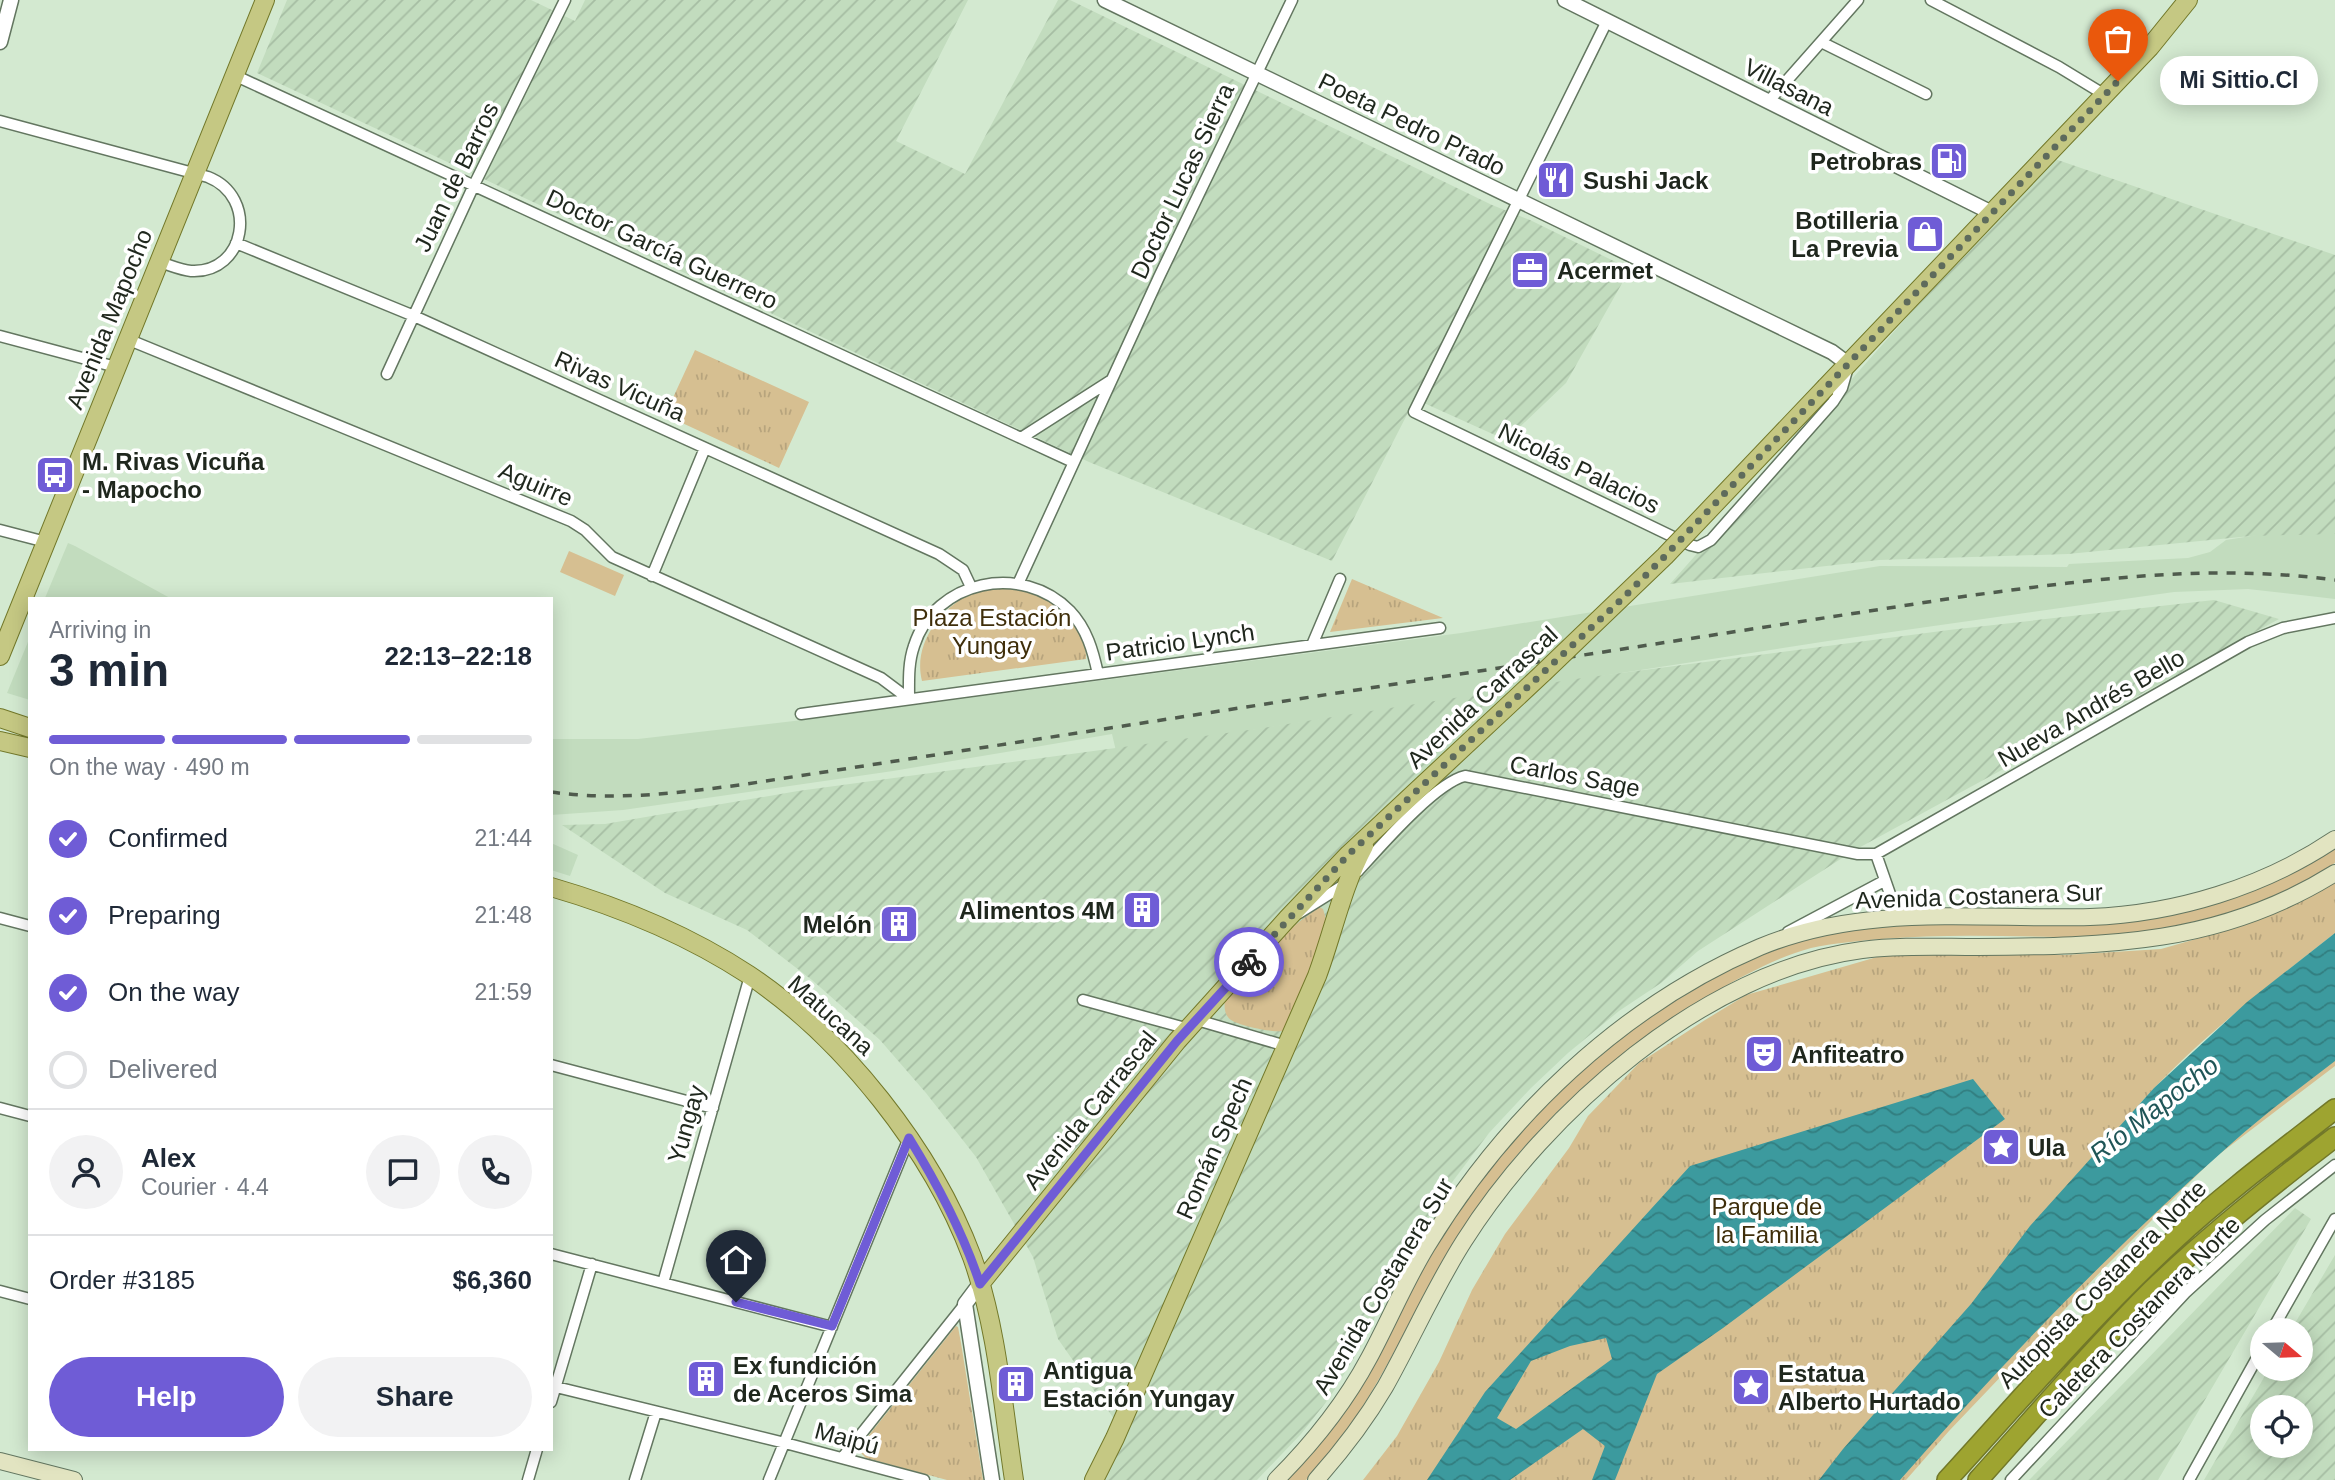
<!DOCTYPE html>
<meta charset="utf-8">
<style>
body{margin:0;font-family:Helvetica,sans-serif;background:#f2f2f3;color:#1f2937;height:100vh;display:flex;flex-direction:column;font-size:26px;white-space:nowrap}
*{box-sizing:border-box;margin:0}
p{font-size:23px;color:#747a83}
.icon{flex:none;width:38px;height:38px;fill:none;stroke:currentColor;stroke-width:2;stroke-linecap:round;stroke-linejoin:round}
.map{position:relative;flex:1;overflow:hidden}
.panel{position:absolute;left:28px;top:597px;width:525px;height:854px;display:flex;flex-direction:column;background:#fff;border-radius:0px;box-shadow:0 4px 18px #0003}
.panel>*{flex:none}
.needle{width:46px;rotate:109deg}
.buttons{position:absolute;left:2250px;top:1318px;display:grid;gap:14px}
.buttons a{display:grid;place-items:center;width:63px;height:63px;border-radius:50%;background:#fff;box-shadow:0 4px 18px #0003;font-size:35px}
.pin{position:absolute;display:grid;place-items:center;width:60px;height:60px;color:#fff;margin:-72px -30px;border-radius:50% 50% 50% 0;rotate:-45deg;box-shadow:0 0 7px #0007}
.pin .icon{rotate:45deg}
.courier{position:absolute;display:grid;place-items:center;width:70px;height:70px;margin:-35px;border:5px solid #6f5cd6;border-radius:50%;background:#fff;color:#222;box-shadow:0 2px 9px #0007}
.bubble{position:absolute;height:49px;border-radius:24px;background:#fff;box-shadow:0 4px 18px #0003;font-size:23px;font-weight:600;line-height:49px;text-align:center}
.overview em{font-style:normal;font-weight:600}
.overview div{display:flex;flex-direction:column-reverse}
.overview{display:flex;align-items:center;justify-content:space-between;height:119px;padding:0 21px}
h1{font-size:46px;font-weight:600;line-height:52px}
.bar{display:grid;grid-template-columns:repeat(4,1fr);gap:10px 7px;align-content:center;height:84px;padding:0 21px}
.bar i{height:9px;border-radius:5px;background:#e0e1e3}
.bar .active{background:#6f5cd6}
.bar p{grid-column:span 4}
.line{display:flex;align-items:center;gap:18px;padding:0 21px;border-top:2px solid #e0e1e3}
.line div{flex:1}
.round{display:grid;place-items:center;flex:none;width:74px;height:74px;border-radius:37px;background:#f2f2f3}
ol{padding:0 21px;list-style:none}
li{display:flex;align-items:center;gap:21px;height:77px}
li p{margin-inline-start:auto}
li .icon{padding:7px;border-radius:50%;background:#6f5cd6;color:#fff;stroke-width:4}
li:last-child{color:#747a83}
li i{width:38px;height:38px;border:4px solid #e0e1e3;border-radius:50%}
.action{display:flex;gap:14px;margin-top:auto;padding:14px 21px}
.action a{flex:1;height:80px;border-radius:42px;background:#6f5cd6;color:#fff;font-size:28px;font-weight:600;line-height:80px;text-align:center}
.action a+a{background:#f2f2f3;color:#1f2937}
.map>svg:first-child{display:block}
.built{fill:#c2dcbe}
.industrial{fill:url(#industrial-furrows);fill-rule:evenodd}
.green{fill:#d6bf91}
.park{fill:url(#park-tufts)}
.water{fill:url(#water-waves);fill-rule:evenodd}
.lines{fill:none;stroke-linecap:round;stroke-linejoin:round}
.minor-casing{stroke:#637660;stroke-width:13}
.tertiary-casing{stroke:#637660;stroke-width:17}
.secondary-casing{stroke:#637660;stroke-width:18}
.primary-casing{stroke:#727829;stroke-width:20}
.motorway-casing{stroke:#727829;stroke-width:22}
.minor{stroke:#fff;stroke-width:10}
.tertiary{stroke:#fff;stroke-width:14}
.secondary{stroke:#e2e4c1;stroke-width:16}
.primary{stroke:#c5c883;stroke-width:18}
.motorway{stroke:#9ea430;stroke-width:19}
.rail{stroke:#4f5b4d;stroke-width:3.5;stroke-dasharray:9 9;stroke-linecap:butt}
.primary-bridge-casing{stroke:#727829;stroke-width:20;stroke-linecap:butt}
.primary-bridge{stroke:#c5c883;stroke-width:18}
.done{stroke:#5e6b5c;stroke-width:7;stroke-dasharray:0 12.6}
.route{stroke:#6f5cd6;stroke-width:9}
.labels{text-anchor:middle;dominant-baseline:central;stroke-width:7;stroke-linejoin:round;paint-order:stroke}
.street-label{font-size:24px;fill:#1f271d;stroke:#fff}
.poi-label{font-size:24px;font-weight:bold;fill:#1f271d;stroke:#fff;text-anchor:start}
.park-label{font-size:24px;fill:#3f2e0a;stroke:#fff}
.water-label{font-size:26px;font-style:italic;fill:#1f5557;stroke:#fff}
</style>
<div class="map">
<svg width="2335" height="1480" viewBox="0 0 2335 1480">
<defs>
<pattern id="industrial-furrows" width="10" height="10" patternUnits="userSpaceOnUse" patternTransform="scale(1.75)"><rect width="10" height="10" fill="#c2dcbe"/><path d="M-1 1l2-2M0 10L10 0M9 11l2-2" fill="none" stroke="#a6bda3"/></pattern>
<pattern id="park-tufts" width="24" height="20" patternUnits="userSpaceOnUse" patternTransform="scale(1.75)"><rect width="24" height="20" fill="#d6bf91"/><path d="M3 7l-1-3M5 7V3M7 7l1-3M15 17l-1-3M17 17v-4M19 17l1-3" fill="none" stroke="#b7a47d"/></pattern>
<pattern id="water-waves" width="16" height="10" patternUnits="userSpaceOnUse" patternTransform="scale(1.75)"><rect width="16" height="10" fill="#3c9a9e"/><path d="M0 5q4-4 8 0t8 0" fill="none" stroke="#327e80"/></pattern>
</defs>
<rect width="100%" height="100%" fill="#d3e9d0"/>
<path class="built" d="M 2335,530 L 2335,599 L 2248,589 L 2174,592 L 1828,641 L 1116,751 L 1112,734 L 893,771 L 623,810 L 551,815 L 551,739 L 638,739 L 794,721 L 1461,633 L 1880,566 L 2067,567 L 2069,564 L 2188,558 L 2210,552 L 2226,540 L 2276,532 Z
M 68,543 L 75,546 L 170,598 L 45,598 Z
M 30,637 L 30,700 L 7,693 Z
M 551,843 L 578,855 L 570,876 L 551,870 Z"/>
<path class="industrial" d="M 287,0 L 531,0 L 575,21 L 585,0 L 968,0 L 896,141 L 965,174 L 1058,0 L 1070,0 L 1492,205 L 1530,220 L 1630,269 L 1566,383 L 1506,440 L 1415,399 L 1332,561 L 1089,462 L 257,73 Z
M 2049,157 L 2335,255 L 2335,534 L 2251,536 L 2068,554 L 1879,560 L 1670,584 Z
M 2214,600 L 2279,619 L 1853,851 L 1698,951 L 1661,983 L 1619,1011 L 1568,1053 L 1531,1088 L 1489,1133 L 1450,1185 L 1413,1242 L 1357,1353 L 1330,1397 L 1301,1434 L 1257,1480 L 1105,1480 L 1126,1436 L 1058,1339 L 1033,1257 L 976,1157 L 926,1093 L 880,1040 L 812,980 L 747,930 L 665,893 L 562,825 L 605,824 L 798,791 L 1256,729 L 1575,679 L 1949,630 Z
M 2295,1208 L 2311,1219 L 2158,1480 L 2029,1480 Z
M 2335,1255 L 2335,1480 L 2204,1480 L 2269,1369 L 2301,1368 L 2301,1330 L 2291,1330 ZM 2263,1407 L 2301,1407 L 2301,1446 L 2263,1446 Z"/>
<path class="green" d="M 569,551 L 624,575 L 615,596 L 560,572 Z
M 2335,848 L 2335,863 C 2317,874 2298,887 2279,896 C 2215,927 2127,937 2057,937 C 1999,936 1940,934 1882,939 C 1858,941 1834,943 1811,948 C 1778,957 1746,974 1717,991 C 1610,1052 1517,1138 1453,1244 C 1405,1323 1371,1414 1306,1480 L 1283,1480 L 1323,1437 L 1420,1266 L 1475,1181 L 1591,1055 L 1656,1009 L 1737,961 L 1841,927 L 2140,916 Z"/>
<path class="park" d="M 695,350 L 809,402 L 779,468 L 665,415 Z
M 1352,579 L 1443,618 L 1330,632 Z
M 1000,587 C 1007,588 1015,588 1022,589 C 1052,595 1088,627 1086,659 L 922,681 C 913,646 938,611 968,595 C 978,590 989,589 1000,587 Z
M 2335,878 L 2335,933 C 2267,987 2195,1041 2137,1107 L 2335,942 L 2335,1066 L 2213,1159 L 2106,1266 L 1949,1431 L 1906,1480 L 1363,1480 L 1397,1436 L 1439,1362 L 1472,1290 L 1505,1234 L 1569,1148 L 1588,1116 L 1639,1063 L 1705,1020 L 1746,995 L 1877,957 L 1908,953 L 2065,955 L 2161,949 L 2238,927 L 2299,899 Z
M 1319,907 L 1323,909 L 1326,919 L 1326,935 L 1284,1031 C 1274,1033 1240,1026 1231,1020 C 1224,1015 1224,1006 1225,998 L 1241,978 L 1251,979 L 1278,947 L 1278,938 Z
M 956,1326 L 958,1327 L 961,1343 L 983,1480 L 947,1480 L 866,1458 L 860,1452 L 866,1439 Z"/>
<path class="water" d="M 2335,933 L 2335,1061 C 2300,1088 2264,1114 2231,1144 C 2113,1248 2003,1362 1900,1480 L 1819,1480 L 1843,1449 L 1971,1304 L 2030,1226 L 2154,1088 L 2247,1002 Z
M 1973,1079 L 2005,1119 L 1723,1328 L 1657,1374 L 1615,1480 L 1592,1480 L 1605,1446 L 1583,1429 L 1510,1480 L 1427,1480 L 1485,1392 L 1690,1166 ZM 1606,1338 L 1612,1359 L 1516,1429 L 1497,1418 L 1531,1361 L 1570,1346 Z"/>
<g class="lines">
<g class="minor-casing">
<path id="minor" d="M 1931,0 L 2059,67 L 2105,95
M 1607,21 L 1414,412 L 1690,545 L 1698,547 L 1711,540 L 1833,402 L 1842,388 L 1848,367
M 1821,42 L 1926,94
M 234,75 L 1073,462
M 1768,102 L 1858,0
M 0,121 L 208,177 C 259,197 246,274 191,271 C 180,270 170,265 159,262
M 236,243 L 414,316 L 939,554 L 963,570 L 971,587
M 0,336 L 116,367
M 127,339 L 571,521 L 585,530 L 612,557 L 881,678 L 909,699
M 387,374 L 474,185 L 565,0
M 1021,438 L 1110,381
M 0,530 L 46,542
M 652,576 L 705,448
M 1018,584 L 1159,277 L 1292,0
M 1312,645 L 1340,579
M 909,699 C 909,681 908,663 914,646 C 935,580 1022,562 1070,611 C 1087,629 1093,651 1098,674
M 801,714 L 1440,628
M 1876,854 L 1898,917
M 1358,871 C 1380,847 1435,783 1465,776 L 1858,854 L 1876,854 L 2248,642 L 2283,628 L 2335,618
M 1299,913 L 1347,883
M 0,918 L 30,926
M 1788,932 L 1884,881
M 1083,1000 L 1189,1029
M 1197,1020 L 1286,1046
M 551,1065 L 713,1108
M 0,1108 L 30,1116
M 551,1254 L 832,1327
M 663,1283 L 750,976
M 0,1291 L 30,1299
M 2272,1330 L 2335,1219
M 556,1387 L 785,1443 L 924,1480
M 551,1402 L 592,1264
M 842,1458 L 965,1304
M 528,1480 L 537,1449
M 635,1480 L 656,1412
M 769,1480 L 909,1138
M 2011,1480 L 2185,1293 L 2265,1220 L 2335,1165
M 2189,1480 L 2263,1347"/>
</g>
<g class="tertiary-casing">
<path id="tertiary" d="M 1105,0 L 1832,352 L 1848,364
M 1565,0 L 1992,213
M 0,42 L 11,0
M 980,1284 L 965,1304 L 992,1480"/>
</g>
<g class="secondary-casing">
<path id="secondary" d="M 0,1461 L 74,1480
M 1276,1480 C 1312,1444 1345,1403 1369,1358 C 1389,1321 1405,1282 1427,1246 C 1505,1118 1621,1006 1760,947 C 1865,903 1979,920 2090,917 C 2175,914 2264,887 2335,839
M 1316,1480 C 1342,1451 1365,1421 1385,1387 C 1412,1339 1434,1288 1464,1241 C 1546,1112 1705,970 1862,950 C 1899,945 1939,947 1977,947 C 2108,946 2220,945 2335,873"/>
</g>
<g class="primary-casing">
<path id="primary" d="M 1826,387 L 2150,47 L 2188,0
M 0,656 L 265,0
M 0,718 L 30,728
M 0,741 L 30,748
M 551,887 C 620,907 688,935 749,975 C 843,1038 932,1150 972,1257 C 997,1326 1003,1407 1014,1480
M 980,1284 L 1177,1041 L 1287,919 L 1349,854 L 1543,673
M 1094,1480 L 1115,1438 L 1317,976 C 1333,933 1342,887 1364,846"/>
</g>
<g class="motorway-casing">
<path id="motorway" d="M 1947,1480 C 2021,1399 2093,1315 2174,1240 C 2225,1193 2280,1152 2335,1109
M 1978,1480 C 2035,1417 2091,1351 2151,1291 C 2209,1235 2272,1185 2335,1137"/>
</g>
<use href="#minor" class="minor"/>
<use href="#tertiary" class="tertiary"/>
<use href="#secondary" class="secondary"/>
<use href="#primary" class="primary"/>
<use href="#motorway" class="motorway"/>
<path class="rail" d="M 551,792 C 615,801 677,793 740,785 L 1960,597 C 2084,580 2210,563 2335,580"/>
<g class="primary-bridge-casing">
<path id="primary-bridge" d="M 1543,673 L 1665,556 L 1826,387"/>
</g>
<use href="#primary-bridge" class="primary-bridge"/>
</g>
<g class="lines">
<path class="done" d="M 1249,962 L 1349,854 L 1623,598 L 1665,556 L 2118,81"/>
<path class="route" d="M 736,1302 L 832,1326 L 909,1138 C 938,1185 963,1232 980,1284 L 1177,1041 L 1249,962"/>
</g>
<defs>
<g id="fuel-square" transform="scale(2.0125)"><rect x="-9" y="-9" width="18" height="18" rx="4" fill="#6f5cd6" stroke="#fff"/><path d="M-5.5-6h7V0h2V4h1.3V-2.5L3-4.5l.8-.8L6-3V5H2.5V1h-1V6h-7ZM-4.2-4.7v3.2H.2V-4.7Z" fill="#fff"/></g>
<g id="restaurant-square" transform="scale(2.0125)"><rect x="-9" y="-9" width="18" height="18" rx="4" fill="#6f5cd6" stroke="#fff"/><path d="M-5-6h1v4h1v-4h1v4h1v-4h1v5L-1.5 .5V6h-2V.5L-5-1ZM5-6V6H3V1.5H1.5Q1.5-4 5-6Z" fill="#fff"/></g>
<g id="shop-square" transform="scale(2.0125)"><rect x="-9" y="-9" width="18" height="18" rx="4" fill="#6f5cd6" stroke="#fff"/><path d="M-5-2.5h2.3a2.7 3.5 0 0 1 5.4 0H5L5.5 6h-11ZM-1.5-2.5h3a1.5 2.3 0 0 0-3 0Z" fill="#fff"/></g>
<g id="office-square" transform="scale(2.0125)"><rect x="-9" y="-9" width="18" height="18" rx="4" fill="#6f5cd6" stroke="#fff"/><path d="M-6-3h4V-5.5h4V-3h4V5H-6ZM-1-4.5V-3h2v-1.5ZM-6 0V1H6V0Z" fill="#fff"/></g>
<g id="bus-square" transform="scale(2.0125)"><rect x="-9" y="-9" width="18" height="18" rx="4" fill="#6f5cd6" stroke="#fff"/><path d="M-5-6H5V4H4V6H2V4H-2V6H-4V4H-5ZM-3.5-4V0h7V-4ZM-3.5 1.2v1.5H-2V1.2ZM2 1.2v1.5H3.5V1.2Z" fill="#fff"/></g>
<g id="building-square" transform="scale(2.0125)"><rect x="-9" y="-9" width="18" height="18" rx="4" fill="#6f5cd6" stroke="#fff"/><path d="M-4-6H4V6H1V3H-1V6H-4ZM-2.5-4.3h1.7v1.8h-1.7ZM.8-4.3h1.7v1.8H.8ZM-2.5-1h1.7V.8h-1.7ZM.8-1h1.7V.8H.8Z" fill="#fff"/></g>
<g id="theatre-square" transform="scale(2.0125)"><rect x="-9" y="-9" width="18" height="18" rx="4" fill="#6f5cd6" stroke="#fff"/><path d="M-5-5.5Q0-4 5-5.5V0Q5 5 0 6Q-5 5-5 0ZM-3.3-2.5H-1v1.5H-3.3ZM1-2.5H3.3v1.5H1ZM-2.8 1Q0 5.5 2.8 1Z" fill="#fff"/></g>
<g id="sight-square" transform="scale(2.0125)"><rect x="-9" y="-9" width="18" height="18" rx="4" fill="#6f5cd6" stroke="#fff"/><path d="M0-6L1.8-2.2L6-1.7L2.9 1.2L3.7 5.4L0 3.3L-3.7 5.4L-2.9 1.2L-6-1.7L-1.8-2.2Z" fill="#fff"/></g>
</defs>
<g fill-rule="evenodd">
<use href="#fuel-square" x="1949" y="161"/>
<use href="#restaurant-square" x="1556" y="180"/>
<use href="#shop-square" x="1925" y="234"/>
<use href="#office-square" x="1530" y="270"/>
<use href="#bus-square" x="55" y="475"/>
<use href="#building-square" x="1142" y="910"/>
<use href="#building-square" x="899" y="924"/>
<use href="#theatre-square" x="1764" y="1054"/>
<use href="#sight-square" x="2001" y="1147"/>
<use href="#building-square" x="706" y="1379"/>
<use href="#building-square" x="1016" y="1384"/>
<use href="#sight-square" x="1751" y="1387"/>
</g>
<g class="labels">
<g class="street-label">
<text transform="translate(1789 87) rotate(27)">Villasana</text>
<text transform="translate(1412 124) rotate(26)">Poeta Pedro Prado</text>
<text transform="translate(456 177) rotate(-64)">Juan de Barros</text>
<text transform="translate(1182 181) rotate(-65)">Doctor Lucas Sierra</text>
<text transform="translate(662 249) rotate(25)">Doctor García Guerrero</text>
<text transform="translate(109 319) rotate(-68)">Avenida Mapocho</text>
<text transform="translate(620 386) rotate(24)">Rivas Vicuña</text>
<text transform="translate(1579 468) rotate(26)">Nicolás Palacios</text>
<text transform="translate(536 484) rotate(23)">Aguirre</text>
<text transform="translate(1180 642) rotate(-8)">Patricio Lynch</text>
<text transform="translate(1482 697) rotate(-43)">Avenida Carrascal</text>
<text transform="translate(2091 708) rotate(-30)">Nueva Andrés Bello</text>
<text transform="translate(1575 776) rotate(11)">Carlos Sage</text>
<text transform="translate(1979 896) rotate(-2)">Avenida Costanera Sur</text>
<text transform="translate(831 1015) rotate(42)">Matucana</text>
<text transform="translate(1090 1110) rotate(-51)">Avenida Carrascal</text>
<text transform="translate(686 1124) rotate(-74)">Yungay</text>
<text transform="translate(1214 1148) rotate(-66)">Román Spech</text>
<text transform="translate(2102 1284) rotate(-45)">Autopista Costanera Norte</text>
<text transform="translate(1383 1286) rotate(-59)">Avenida Costanera Sur</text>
<text transform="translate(2139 1317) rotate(-45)">Caletera Costanera Norte</text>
<text transform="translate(847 1438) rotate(15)">Maipú</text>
</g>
<g class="poi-label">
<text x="1922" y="161" text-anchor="end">Petrobras</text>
<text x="1583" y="180">Sushi Jack</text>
<text x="1898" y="220" text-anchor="end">Botilleria<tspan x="1898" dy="28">La Previa</tspan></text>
<text x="1557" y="270">Acermet</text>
<text x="82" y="461">M. Rivas Vicuña<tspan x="82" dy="28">- Mapocho</tspan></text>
<text x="1115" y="910" text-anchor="end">Alimentos 4M</text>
<text x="872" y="924" text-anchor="end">Melón</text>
<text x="1791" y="1054">Anfiteatro</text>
<text x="2028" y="1147">Ula</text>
<text x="733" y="1365">Ex fundición<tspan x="733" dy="28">de Aceros Sima</tspan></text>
<text x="1043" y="1370">Antigua<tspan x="1043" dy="28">Estación Yungay</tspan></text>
<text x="1778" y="1373">Estatua<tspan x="1778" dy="28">Alberto Hurtado</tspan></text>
</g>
<g class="park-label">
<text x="992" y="617">Plaza Estación<tspan x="992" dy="28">Yungay</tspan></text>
<text x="1767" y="1206">Parque de<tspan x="1767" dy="28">la Familia</tspan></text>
</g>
<g class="water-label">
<text transform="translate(2154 1109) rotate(-38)">Río Mapocho</text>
</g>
</g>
</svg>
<div class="buttons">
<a><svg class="needle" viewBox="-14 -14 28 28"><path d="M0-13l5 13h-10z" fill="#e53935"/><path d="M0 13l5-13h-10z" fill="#747a83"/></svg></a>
<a><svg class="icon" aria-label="locate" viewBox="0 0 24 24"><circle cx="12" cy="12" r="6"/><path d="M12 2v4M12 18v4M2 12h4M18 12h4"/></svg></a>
</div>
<div class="pin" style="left:2118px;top:81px;background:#ea580c"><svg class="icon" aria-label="bag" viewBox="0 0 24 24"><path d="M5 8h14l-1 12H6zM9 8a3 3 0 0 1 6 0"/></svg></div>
<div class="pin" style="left:736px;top:1302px;background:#1f2937"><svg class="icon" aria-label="home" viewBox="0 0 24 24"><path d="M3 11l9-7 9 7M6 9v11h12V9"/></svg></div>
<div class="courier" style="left:1249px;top:962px"><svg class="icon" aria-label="bike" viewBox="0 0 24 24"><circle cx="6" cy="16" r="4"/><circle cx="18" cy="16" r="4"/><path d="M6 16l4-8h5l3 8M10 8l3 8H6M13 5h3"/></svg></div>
<div class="bubble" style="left:2160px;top:56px;width:158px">Mi Sittio.Cl</div>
<section class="panel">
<div class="overview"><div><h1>3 min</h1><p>Arriving in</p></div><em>22:13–22:18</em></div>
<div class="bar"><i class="active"></i><i class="active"></i><i class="active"></i><i></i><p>On the way · 490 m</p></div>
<ol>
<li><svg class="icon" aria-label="check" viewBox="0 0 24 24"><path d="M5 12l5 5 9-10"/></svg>Confirmed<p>21:44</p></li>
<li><svg class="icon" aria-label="check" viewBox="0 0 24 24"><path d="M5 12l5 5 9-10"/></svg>Preparing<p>21:48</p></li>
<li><svg class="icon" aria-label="check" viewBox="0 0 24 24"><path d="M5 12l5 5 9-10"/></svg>On the way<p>21:59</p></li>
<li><i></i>Delivered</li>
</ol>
<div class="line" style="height:126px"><a class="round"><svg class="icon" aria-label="person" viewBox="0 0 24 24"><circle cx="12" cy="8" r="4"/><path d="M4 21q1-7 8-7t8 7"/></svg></a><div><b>Alex</b><p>Courier · 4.4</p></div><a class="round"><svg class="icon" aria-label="chat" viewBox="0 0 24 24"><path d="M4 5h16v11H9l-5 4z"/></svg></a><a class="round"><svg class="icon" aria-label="phone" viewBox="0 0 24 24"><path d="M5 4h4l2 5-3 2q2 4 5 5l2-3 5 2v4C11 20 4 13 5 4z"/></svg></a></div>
<div class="line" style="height:91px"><div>Order #3185</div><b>$6,360</b></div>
<div class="action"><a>Help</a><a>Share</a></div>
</section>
</div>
